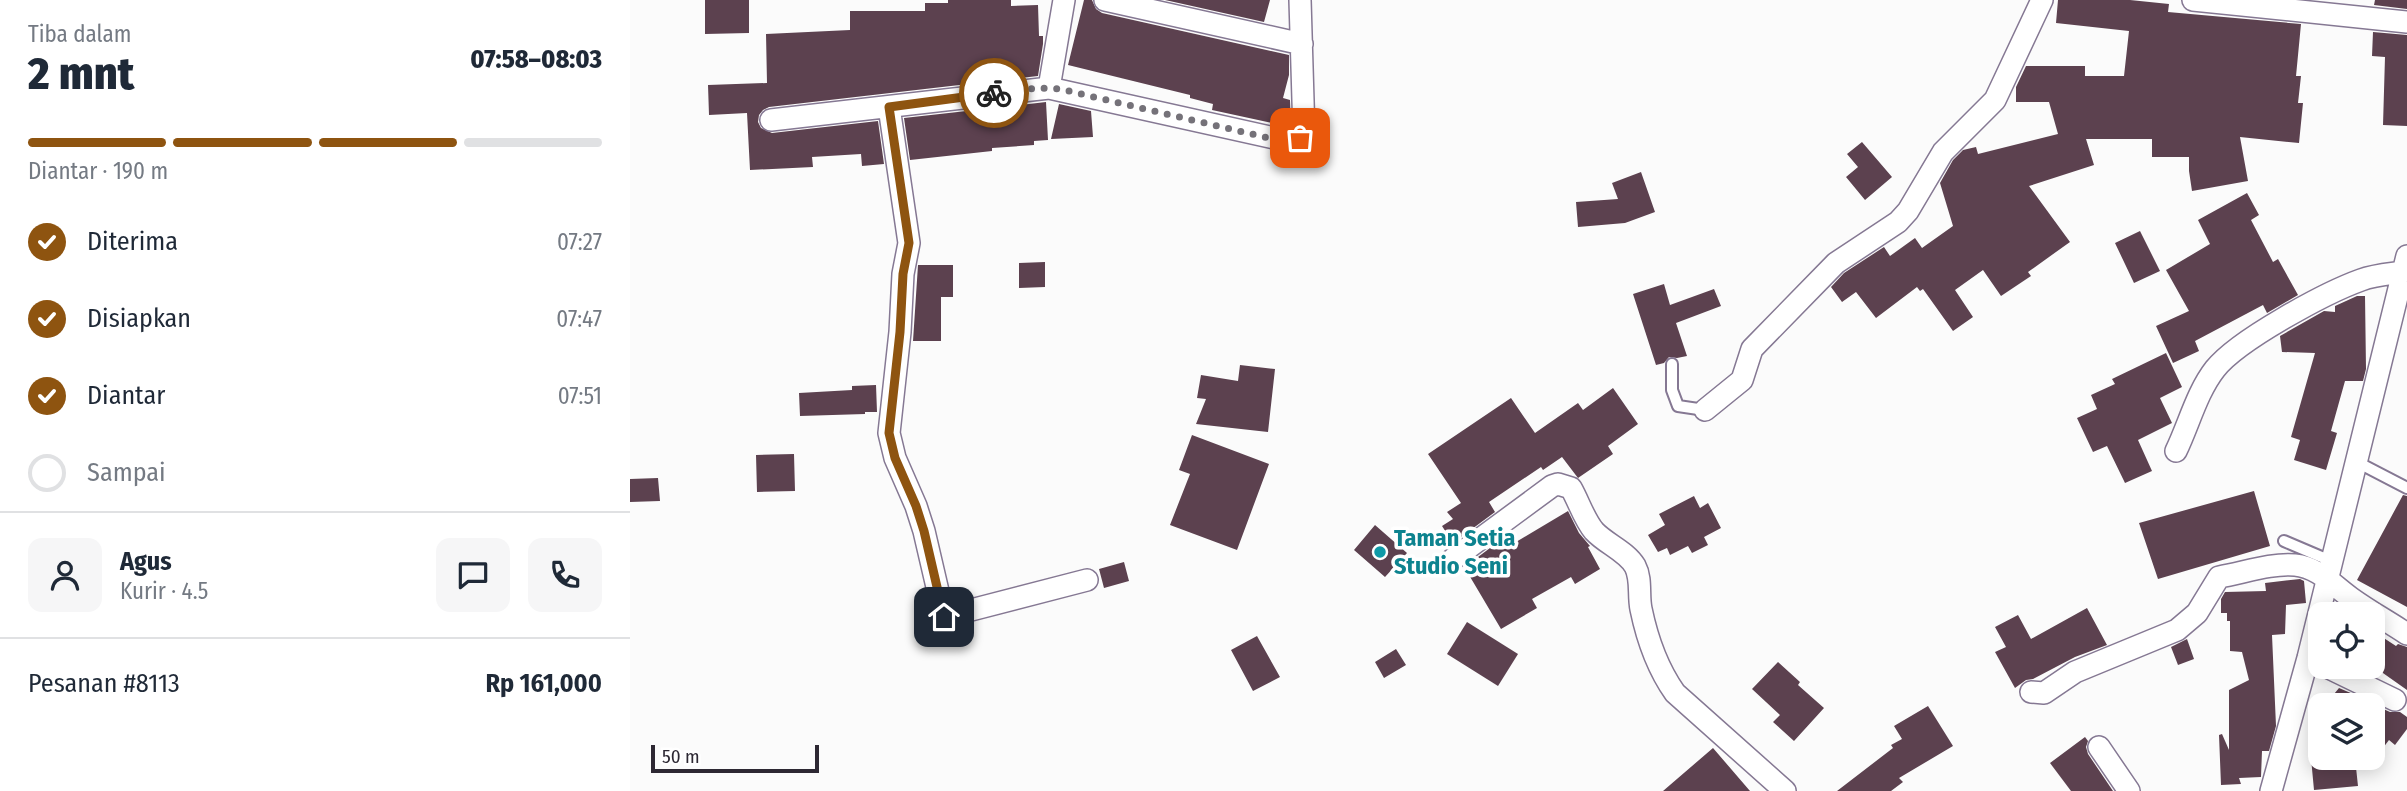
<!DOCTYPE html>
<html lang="id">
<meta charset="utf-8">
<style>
body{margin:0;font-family:"Fira Sans Condensed",sans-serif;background:#f6f6f7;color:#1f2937;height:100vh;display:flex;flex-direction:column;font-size:26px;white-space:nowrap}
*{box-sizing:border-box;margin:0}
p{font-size:23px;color:#747a83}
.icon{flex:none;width:38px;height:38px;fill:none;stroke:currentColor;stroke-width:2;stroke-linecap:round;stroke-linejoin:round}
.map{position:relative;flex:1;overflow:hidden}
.panel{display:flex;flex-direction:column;background:#fff;width:630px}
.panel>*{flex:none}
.controls{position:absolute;left:1678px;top:602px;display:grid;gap:14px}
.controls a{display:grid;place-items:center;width:77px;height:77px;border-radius:14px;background:#fff;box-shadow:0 4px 18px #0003;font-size:35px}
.scale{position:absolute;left:21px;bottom:18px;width:168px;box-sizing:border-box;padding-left:7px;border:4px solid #2d2833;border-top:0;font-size:19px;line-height:24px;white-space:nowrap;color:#2d2833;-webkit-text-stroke:5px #fff;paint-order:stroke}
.pin{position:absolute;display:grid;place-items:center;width:60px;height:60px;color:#fff;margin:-30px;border-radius:14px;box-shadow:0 4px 10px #0006}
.courier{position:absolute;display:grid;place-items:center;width:70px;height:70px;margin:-35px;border:5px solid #8e5410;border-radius:50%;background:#fff;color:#222;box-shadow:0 2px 9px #0007}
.summary em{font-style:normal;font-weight:800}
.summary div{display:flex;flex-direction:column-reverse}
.summary{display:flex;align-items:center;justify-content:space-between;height:119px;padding:0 28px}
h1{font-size:46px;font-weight:800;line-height:52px}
.bar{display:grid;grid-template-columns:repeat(4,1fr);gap:10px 7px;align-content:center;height:84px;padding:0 28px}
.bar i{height:9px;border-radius:5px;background:#e0e1e3}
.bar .current{background:#8e5410}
.bar p{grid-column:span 4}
.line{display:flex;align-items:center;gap:18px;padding:0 28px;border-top:2px solid #e0e1e3}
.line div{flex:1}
.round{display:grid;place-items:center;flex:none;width:74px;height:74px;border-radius:14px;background:#f6f6f7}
ol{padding:0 28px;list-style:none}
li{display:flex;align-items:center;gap:21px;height:77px}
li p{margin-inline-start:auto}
li .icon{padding:7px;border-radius:50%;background:#8e5410;color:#fff;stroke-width:4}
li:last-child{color:#747a83}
li i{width:38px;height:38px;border:4px solid #e0e1e3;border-radius:50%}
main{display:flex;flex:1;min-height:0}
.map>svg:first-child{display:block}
.building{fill:#5c414f}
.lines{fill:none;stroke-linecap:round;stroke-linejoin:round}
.lane-casing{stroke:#857893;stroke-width:14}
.street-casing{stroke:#857893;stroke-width:24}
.lane{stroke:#fff;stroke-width:10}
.street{stroke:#fff;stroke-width:21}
.done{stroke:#757279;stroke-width:7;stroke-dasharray:0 12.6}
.route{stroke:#8e5410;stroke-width:9}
.culture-dot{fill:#0f9aa8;stroke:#fff;stroke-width:2.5}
.labels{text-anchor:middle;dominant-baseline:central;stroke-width:7;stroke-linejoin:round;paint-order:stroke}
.culture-label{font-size:24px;font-weight:bold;fill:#0d838f;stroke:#fff;text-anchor:start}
</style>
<main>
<section class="panel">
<div class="summary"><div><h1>2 mnt</h1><p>Tiba dalam</p></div><em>07:58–08:03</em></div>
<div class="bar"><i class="current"></i><i class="current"></i><i class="current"></i><i></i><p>Diantar · 190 m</p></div>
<ol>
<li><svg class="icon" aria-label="check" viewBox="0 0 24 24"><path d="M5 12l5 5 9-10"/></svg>Diterima<p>07:27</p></li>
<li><svg class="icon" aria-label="check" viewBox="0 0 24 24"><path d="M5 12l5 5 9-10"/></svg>Disiapkan<p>07:47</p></li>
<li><svg class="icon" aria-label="check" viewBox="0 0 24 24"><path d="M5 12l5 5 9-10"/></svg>Diantar<p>07:51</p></li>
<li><i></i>Sampai</li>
</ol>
<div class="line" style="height:126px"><a class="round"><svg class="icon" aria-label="person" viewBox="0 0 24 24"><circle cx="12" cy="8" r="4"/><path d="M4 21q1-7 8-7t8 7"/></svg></a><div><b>Agus</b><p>Kurir · 4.5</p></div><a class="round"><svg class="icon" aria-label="chat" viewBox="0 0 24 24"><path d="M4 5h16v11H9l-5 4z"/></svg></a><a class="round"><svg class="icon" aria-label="phone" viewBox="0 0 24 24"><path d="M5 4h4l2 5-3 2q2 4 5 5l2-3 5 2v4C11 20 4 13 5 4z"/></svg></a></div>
<div class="line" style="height:91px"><div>Pesanan #8113</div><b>Rp 161,000</b></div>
</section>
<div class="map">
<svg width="1777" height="791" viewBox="0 0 1777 791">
<rect width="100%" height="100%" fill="#fbfbfb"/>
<path class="building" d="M 75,0 L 119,0 L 119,33 L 75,34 Z
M 318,0 L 381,0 L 381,6 L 408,5 L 409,36 L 413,36 L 413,44 L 408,76 L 139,107 L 133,110 L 129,115 L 128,122 L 131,128 L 142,133 L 248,121 L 254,164 L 232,166 L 231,154 L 182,157 L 183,167 L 120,170 L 117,113 L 79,115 L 78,85 L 137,83 L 136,34 L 220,30 L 220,11 L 295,11 L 295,3 L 318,3 Z
M 454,0 L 462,0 L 466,9 L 472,13 L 659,55 L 659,75 L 653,98 L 660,100 L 661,127 L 582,110 L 583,104 L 560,98 L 560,95 L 438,65 Z
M 535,0 L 640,0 L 634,22 Z
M 1428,0 L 1500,0 L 1539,4 L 1538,12 L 1671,24 L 1666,76 L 1671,76 L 1668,103 L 1673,103 L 1669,143 L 1610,137 L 1618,181 L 1562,191 L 1559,171 L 1559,157 L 1522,157 L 1522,139 L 1456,139 L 1464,165 L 1399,186 L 1440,242 L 1398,272 L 1401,276 L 1371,296 L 1353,270 L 1325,290 L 1343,317 L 1323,331 L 1293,289 L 1290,291 L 1287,287 L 1246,318 L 1226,292 L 1212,302 L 1201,287 L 1214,273 L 1254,247 L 1260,256 L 1285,238 L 1292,248 L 1323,226 L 1310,183 L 1323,160 L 1333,150 L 1346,147 L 1348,154 L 1428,134 L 1419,102 L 1386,102 L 1386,87 L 1396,66 L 1455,66 L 1455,76 L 1494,76 L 1499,31 L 1426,23 Z
M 1745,0 L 1777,0 L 1777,9 L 1744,5 Z
M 1743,32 L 1777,35 L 1777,126 L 1753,125 L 1755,57 L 1742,56 Z
M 416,102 L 418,140 L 404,141 L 404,145 L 362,148 L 362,151 L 280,160 L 274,118 Z
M 429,104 L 461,111 L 463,137 L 421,139 Z
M 1232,142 L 1262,177 L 1235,200 L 1216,177 L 1228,167 L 1217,154 Z
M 1011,172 L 1025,212 L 995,223 L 948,227 L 946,202 L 988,199 L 982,183 Z
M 1617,193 L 1629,215 L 1621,220 L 1643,262 L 1648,259 L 1668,295 L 1637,313 L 1633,305 L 1565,341 L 1569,351 L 1543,363 L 1526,326 L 1559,311 L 1536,270 L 1580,244 L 1568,220 Z
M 1510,231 L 1530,271 L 1504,283 L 1485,243 Z
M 415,262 L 415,287 L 389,288 L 389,263 Z
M 288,265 L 323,265 L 323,297 L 311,297 L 311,341 L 283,341 Z
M 1034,284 L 1040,305 L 1084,289 L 1091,306 L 1046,323 L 1057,356 L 1047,358 L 1039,357 L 1034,363 L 1026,365 L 1003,294 Z
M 1727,296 L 1735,296 L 1736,369 L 1733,381 L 1715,381 L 1701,431 L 1707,433 L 1696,470 L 1664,460 L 1670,440 L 1661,437 L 1685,353 L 1652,352 L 1650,336 L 1694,311 L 1705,312 L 1705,306 Z
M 1536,353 L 1552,387 L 1530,398 L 1542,423 L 1508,440 L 1522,471 L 1495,483 L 1477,446 L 1463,452 L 1447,418 L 1467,409 L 1461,395 L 1485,384 L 1482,379 Z
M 610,365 L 645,369 L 638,432 L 566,424 L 576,399 L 567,398 L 571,375 L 608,381 Z
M 246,385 L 247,412 L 235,412 L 235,414 L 170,416 L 169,393 L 222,390 L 222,386 Z
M 983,388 L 1008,424 L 978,446 L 983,454 L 948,478 L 932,457 L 913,470 L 911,467 L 859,502 L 865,512 L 823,543 L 812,526 L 823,519 L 817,512 L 831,503 L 798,454 L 881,398 L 905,433 L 948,403 L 953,410 Z
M 562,435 L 639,464 L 607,550 L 540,525 L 560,474 L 549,470 Z
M 164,454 L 165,491 L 127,492 L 126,455 Z
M 28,478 L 30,501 L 0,502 L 0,479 Z
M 1624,491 L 1640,546 L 1528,579 L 1509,523 Z
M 1773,495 L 1777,496 L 1777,607 L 1727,580 Z
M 1064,496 L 1070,508 L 1078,503 L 1091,528 L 1074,537 L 1078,545 L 1062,553 L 1058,546 L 1040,555 L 1037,548 L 1028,552 L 1018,535 L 1035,525 L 1029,514 Z
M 938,511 L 949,533 L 960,546 L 958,547 L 970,569 L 945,584 L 941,577 L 902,599 L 907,608 L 871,629 L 839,575 L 855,566 L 848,557 L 880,533 L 886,542 Z
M 745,525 L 777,553 L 755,577 L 724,550 Z
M 494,562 L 499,581 L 474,588 L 469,569 Z
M 1670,579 L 1674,581 L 1676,603 L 1656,605 L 1655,634 L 1642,635 L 1646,726 L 1639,751 L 1632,751 L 1631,777 L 1609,778 L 1611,784 L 1591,785 L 1589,735 L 1592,734 L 1599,750 L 1599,690 L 1619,680 L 1612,652 L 1600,651 L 1600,621 L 1597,621 L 1597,613 L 1591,613 L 1591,599 L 1595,592 L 1636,591 L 1635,583 Z
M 1457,608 L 1477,645 L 1445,657 L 1403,679 L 1396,680 L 1385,688 L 1365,652 L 1376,647 L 1365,627 L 1388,615 L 1401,639 Z
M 837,622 L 888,654 L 868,686 L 817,654 Z
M 1743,631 L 1766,646 L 1768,644 L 1777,647 L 1777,690 L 1743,666 Z
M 627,636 L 650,677 L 623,691 L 601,650 Z
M 1557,639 L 1564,659 L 1548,665 L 1541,647 Z
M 766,649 L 776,665 L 754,678 L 745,662 Z
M 1148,662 L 1170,682 L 1168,685 L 1194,708 L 1164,741 L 1143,722 L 1150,715 L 1122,689 Z
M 1709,688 L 1723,694 L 1737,705 L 1695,705 Z
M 1298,706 L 1323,746 L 1269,778 L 1273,782 L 1261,791 L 1207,791 L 1263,748 L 1261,745 L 1272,739 L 1264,726 Z
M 1751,708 L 1760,712 L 1770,712 L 1777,717 L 1777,729 L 1765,745 L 1759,740 L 1743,761 L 1743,718 Z
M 1455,737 L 1458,741 L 1456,747 L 1458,754 L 1483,791 L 1441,791 L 1420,763 Z
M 1083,748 L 1120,791 L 1033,791 Z
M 1681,758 L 1725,758 L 1728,786 L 1684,790 Z"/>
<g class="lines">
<g class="lane-casing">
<path id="lane" d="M 1042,364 L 1042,390 L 1048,406 L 1075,410
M 1725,461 L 1777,488
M 1654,541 L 1701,561"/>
</g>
<g class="street-casing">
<path id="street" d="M 475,0 L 672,44
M 1563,0 L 1777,22
M 419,88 L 434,0
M 259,107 L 279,243 L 273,274 L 270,332 L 259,433 L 265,458 L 286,506 L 294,531 L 314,617 L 457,580
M 141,120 L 419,88 L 662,142 L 674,134 L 670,0
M 1075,410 L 1112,380 L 1122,349 L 1206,263 L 1268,222 L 1278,211 L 1313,152 L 1365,100 L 1412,0
M 1546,451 C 1559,424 1567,392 1585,369 C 1608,340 1695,293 1731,280 C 1744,275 1759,274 1773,272
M 823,559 L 922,486 L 928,484 L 941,488 C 949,502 954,519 964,531 C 976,544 996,551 1005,566 C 1012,579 1008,595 1011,609 C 1017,638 1028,669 1045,693 L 1155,791
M 1697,667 L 1765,700
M 1401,692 L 1414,693 L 1445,672 L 1547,630 L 1567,613 L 1589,577 C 1613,573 1641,563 1665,565 C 1688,567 1704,586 1721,598 C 1739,611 1759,622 1777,634
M 1469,747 L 1499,791
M 1641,791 L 1678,658 L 1777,256"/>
</g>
<use href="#lane" class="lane"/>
<use href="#street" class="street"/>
</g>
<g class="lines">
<path class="done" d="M 364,93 L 408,88 L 430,89 L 656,142 L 662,142 L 670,138"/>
<path class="route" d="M 314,617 L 294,531 L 286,506 L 265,458 L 259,433 L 270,332 L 273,274 L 279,243 L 259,107 L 364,93"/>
</g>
<circle class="culture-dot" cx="750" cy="552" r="7"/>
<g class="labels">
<g class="culture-label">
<text x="764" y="538">Taman Setia<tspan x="764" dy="28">Studio Seni</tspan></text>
</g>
</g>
</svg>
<div class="controls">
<a><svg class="icon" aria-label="locate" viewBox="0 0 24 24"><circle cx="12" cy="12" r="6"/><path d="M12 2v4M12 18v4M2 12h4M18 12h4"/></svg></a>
<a><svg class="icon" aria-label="layers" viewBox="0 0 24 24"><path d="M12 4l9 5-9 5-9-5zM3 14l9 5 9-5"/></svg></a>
</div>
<div class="scale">50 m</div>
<div class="pin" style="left:670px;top:138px;background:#ea580c"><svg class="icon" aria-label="bag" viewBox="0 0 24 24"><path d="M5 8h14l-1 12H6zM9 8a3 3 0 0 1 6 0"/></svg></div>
<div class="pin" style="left:314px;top:617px;background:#1f2937"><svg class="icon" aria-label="home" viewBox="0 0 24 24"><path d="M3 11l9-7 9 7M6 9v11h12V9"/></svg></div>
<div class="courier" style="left:364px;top:93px"><svg class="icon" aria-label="bike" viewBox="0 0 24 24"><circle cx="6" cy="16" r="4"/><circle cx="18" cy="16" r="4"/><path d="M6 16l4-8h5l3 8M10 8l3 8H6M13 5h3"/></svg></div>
</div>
</main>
